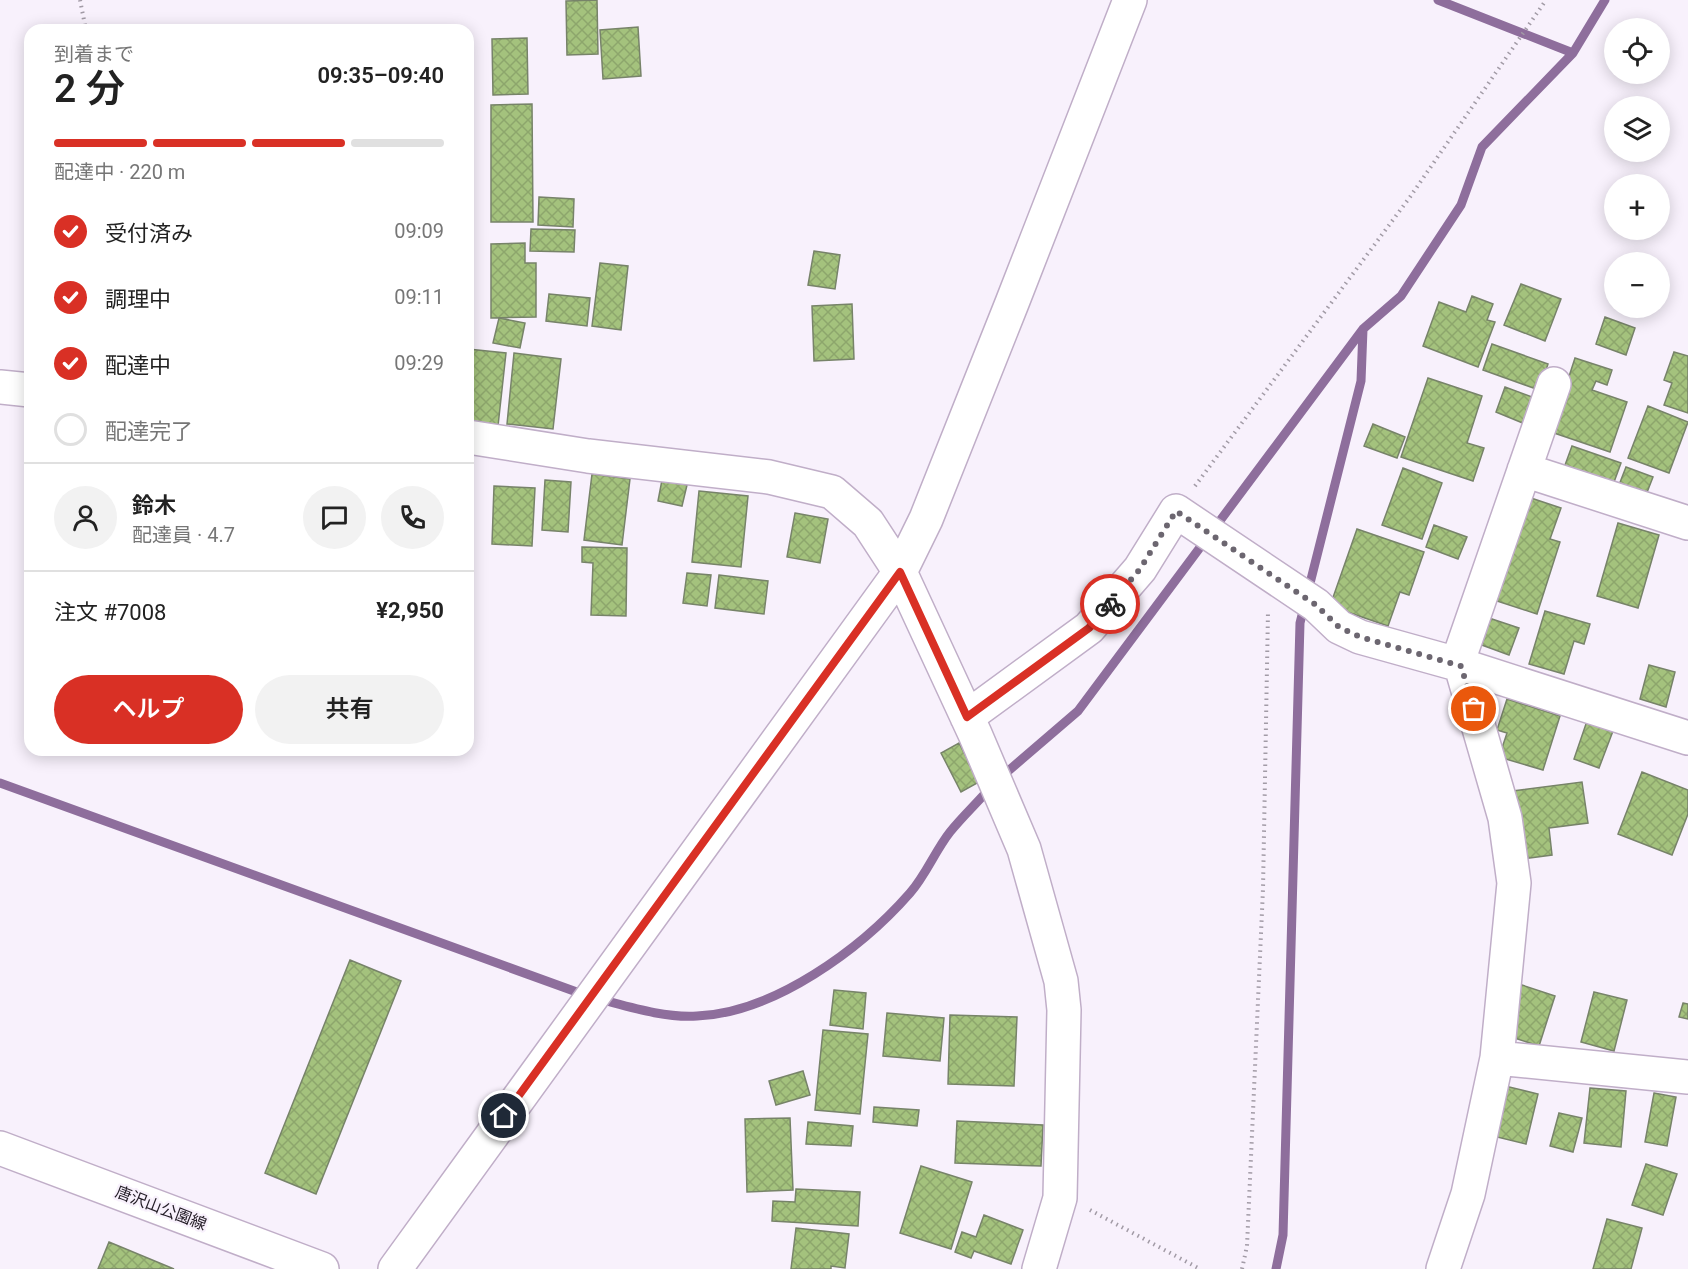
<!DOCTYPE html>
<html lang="ja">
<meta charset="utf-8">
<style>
body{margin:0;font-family:Roboto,"Noto Sans JP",sans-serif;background:#f2f2f2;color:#222;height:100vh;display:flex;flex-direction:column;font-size:22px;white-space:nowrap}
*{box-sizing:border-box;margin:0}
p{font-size:20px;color:#767676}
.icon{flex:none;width:33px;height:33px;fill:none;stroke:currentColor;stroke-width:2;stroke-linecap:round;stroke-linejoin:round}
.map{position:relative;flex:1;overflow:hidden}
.sheet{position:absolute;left:24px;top:24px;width:450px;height:732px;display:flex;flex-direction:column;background:#fff;border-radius:18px;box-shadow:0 3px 15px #0003}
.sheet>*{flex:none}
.controls{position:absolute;left:1604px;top:18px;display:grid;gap:12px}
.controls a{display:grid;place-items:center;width:66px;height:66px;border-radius:50%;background:#fff;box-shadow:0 3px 15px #0003;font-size:30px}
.pin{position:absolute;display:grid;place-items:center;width:51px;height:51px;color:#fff;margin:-26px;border:3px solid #fff;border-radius:50%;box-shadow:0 2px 6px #0007}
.courier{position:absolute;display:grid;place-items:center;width:60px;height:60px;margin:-30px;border:4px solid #d93025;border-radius:50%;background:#fff;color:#222;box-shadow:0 2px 8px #0007}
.headline em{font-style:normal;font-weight:600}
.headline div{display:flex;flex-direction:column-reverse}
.headline{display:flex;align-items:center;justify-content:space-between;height:102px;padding:0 30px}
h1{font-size:39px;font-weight:600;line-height:45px}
.bar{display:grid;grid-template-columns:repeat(4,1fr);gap:9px 6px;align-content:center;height:72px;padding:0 30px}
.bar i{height:8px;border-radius:4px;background:#e0e0e0}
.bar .on{background:#d93025}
.bar p{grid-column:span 4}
.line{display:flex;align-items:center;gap:15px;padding:0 30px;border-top:2px solid #e0e0e0}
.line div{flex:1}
.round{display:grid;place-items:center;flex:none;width:63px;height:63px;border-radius:32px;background:#f2f2f2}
ol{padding:0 30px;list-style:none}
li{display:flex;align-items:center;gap:18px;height:66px}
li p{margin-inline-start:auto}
li .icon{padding:6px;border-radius:50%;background:#d93025;color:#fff;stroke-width:4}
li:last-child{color:#767676}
li i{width:33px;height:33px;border:3px solid #e0e0e0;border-radius:50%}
.button{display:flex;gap:12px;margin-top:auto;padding:12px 30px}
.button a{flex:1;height:69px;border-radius:36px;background:#d93025;color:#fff;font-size:24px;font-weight:600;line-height:69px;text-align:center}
.button a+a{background:#f2f2f2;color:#222}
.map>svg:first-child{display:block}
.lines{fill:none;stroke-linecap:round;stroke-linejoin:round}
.stream{stroke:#8e6e9c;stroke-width:9}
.building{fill:url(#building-cross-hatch);stroke:#778369;stroke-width:1.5}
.minor-casing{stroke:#c0aec8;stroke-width:36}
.secondary-casing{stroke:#c0aec8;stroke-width:36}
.path{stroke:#a29ba6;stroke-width:4;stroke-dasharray:1.5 4.5;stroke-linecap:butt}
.minor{stroke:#fff;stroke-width:33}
.secondary{stroke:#fff;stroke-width:33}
.done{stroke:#6c6670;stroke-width:6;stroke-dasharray:0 10.8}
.route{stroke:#d93025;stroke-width:8}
.labels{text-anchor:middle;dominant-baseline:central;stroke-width:4.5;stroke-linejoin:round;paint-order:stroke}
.street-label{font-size:16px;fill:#211b24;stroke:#f8f1fc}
</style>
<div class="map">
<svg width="1688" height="1269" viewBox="0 0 1688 1269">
<defs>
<pattern id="building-cross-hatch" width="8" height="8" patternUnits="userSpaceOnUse" patternTransform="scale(1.5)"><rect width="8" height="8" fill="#a4c27d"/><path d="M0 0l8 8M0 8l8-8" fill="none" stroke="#8da66c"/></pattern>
</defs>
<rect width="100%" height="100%" fill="#f8f1fc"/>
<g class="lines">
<path class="stream" d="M 1438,0 L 1573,53
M 1000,778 L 1078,711 L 1363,329 L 1401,296 L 1461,205 L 1482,147 L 1573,53 L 1605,0
M 0,783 L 585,995
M 599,999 C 630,1007 664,1018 697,1016 C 774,1013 861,949 910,893 C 926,875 935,851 950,832 C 962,817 977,803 990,788
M 1276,1269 L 1283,1235 L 1300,623 L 1361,381 L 1363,329"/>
</g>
<path class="building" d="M 597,0 L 598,54 L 567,55 L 566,1 Z
M 638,27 L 641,76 L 603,79 L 600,30 Z
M 527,38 L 528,94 L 493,95 L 492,39 Z
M 532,104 L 533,222 L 491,222 L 491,105 Z
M 539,197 L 574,199 L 573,227 L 538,225 Z
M 531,229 L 575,230 L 574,252 L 530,251 Z
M 525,243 L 525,263 L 536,263 L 536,317 L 491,318 L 491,244 Z
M 814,251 L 840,255 L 835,289 L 808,285 Z
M 600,263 L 628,266 L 621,330 L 592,326 Z
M 1521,284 L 1561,299 L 1545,341 L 1504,325 Z
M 549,294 L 590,298 L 587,326 L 546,321 Z
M 1472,296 L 1493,304 L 1487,320 L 1495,322 L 1478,367 L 1423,346 L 1439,302 L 1466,312 Z
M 852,304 L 854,359 L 814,361 L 812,306 Z
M 1605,317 L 1635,328 L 1626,355 L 1596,344 Z
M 499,318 L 525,323 L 520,348 L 493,343 Z
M 1492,344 L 1548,364 L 1539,390 L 1483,370 Z
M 468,349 L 506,353 L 498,426 L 468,422 Z
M 1674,352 L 1688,356 L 1688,413 L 1664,405 L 1672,383 L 1664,380 Z
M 514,353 L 561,359 L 553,429 L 507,424 Z
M 1575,358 L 1612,370 L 1607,385 L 1596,381 L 1592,390 L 1627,402 L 1610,452 L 1551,432 Z
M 1428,378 L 1482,396 L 1467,443 L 1484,448 L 1473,481 L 1401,457 Z
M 1505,387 L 1540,400 L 1530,426 L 1496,412 Z
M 1648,406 L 1688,422 L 1669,473 L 1628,458 Z
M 1373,424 L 1405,437 L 1397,458 L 1364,446 Z
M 1572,446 L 1621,463 L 1610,493 L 1561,476 Z
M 1626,467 L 1653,477 L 1644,500 L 1617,490 Z
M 1403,468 L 1442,483 L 1422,539 L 1382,525 Z
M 592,474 L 630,479 L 622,545 L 584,540 Z
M 545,480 L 571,482 L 568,532 L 542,530 Z
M 662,480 L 687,485 L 682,506 L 658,501 Z
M 494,486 L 535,488 L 532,546 L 492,544 Z
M 699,491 L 748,496 L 741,567 L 692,562 Z
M 1528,497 L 1561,508 L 1550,539 L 1560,542 L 1537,614 L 1494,600 Z
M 795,513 L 828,519 L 820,563 L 787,557 Z
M 1618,523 L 1659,535 L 1638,608 L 1597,596 Z
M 1434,525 L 1467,537 L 1458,559 L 1426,547 Z
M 1357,529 L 1424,552 L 1409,595 L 1400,592 L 1388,626 L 1330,606 Z
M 582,547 L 627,548 L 626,616 L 591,615 L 593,563 L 582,562 Z
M 687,573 L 711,575 L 707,606 L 683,603 Z
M 719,575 L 768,581 L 764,614 L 715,608 Z
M 1545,611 L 1590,624 L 1584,644 L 1574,641 L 1564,674 L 1529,664 Z
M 1489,618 L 1519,628 L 1509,655 L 1479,644 Z
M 1649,665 L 1675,672 L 1666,707 L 1640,699 Z
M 1507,699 L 1560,716 L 1543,770 L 1499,757 L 1507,733 L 1497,730 Z
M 1587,721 L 1613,731 L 1599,768 L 1574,759 Z
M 959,743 L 979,782 L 961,792 L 941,753 Z
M 1642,772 L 1688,790 L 1688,814 L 1672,855 L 1618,834 Z
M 1582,782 L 1588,823 L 1549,828 L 1552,855 L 1522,859 L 1513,791 Z
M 350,960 L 401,981 L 316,1194 L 265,1173 Z
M 1519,984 L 1555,996 L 1539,1046 L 1502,1034 Z
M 834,990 L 866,993 L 863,1029 L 830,1025 Z
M 1594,992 L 1627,1000 L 1614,1051 L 1581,1042 Z
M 1683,1003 L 1688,1004 L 1688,1019 L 1679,1017 Z
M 887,1013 L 944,1018 L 940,1061 L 883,1056 Z
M 950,1015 L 1017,1017 L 1014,1086 L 948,1084 Z
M 823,1030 L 868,1034 L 860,1114 L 815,1110 Z
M 803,1071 L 810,1095 L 776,1105 L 769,1081 Z
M 1505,1086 L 1538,1094 L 1526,1144 L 1493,1136 Z
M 1590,1088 L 1626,1091 L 1621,1147 L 1584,1143 Z
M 1654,1093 L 1676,1097 L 1667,1146 L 1645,1142 Z
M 874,1107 L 919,1110 L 917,1126 L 873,1122 Z
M 1559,1113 L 1582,1118 L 1573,1152 L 1550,1146 Z
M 790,1118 L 793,1190 L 747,1192 L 745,1119 Z
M 957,1121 L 1043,1125 L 1041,1166 L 955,1163 Z
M 808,1122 L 853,1126 L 851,1146 L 806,1144 Z
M 1646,1164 L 1677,1174 L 1663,1215 L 1632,1205 Z
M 921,1166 L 972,1182 L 951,1249 L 900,1233 Z
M 796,1189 L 860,1192 L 858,1226 L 772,1221 L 773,1201 L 795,1202 Z
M 984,1215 L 1023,1230 L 1011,1264 L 974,1251 L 971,1258 L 955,1252 L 962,1232 L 976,1237 Z
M 1607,1219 L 1642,1228 L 1631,1269 L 1593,1269 Z
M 796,1228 L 849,1234 L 845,1268 L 831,1266 L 831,1269 L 791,1269 Z
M 109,1242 L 174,1269 L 98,1269 Z"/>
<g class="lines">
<g class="minor-casing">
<path id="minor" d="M 0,387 L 30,390
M 468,437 L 588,456 L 769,477 L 832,492 L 868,523 L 900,572 L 975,734 L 1024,849 L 1061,981 L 1064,1010 L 1060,1198 L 1039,1269
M 1524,470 L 1688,523
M 1457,664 L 1554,384
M 967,717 L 1089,628 L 1140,569 L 1176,511 L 1316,605 L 1339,627 L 1360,637 L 1457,664 L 1688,738
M 1497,1058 L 1688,1077
M 395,1269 L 900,572 L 926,519 L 1012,303 L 1130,0
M 1443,1269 L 1468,1194 L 1497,1058 L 1514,883 L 1505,818 L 1461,666"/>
</g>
<g class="secondary-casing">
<path id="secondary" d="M 0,1148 L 322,1269"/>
</g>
<path class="path" d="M 80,0 L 86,30
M 1195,486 L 1410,197 L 1546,0
M 1090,1210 L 1200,1269
M 1242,1269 L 1247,1246 L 1263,889 L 1268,611"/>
<use href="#minor" class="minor"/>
<use href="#secondary" class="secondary"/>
</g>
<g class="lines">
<path class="done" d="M 1110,604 L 1140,569 L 1176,511 L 1316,605 L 1339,627 L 1360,637 L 1461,666 L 1474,709"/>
<path class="route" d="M 504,1116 L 900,572 L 967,717 L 1089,628 L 1110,604"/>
</g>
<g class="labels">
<g class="street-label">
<text transform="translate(161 1208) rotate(21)">唐沢山公園線</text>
</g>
</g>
</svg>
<div class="controls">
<a><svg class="icon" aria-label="locate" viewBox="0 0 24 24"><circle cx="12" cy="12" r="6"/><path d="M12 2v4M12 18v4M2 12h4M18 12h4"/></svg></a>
<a><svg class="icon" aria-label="layers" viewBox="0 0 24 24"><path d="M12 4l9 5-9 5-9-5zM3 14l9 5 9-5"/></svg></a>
<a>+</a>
<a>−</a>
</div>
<div class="pin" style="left:1474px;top:709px;background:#ea580c"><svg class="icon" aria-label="bag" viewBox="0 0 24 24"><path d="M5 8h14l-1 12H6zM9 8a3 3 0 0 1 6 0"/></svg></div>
<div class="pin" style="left:504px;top:1116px;background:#1f2937"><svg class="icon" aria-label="home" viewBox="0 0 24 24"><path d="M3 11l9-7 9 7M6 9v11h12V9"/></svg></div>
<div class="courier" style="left:1110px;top:604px"><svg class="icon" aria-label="bike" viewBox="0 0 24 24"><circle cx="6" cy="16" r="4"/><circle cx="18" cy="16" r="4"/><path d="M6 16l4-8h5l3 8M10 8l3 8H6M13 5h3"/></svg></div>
<section class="sheet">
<div class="headline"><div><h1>2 分</h1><p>到着まで</p></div><em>09:35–09:40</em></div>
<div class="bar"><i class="on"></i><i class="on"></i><i class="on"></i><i></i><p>配達中 · 220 m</p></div>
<ol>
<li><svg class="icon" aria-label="check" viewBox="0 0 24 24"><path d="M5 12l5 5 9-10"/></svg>受付済み<p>09:09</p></li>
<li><svg class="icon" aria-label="check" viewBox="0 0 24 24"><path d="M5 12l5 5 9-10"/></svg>調理中<p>09:11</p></li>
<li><svg class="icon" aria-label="check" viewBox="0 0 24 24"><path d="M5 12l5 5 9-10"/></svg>配達中<p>09:29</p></li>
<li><i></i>配達完了</li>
</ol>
<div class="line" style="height:108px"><a class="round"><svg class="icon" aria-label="person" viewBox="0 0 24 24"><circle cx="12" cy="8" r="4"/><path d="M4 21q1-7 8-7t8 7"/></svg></a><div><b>鈴木</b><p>配達員 · 4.7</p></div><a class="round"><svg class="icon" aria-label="chat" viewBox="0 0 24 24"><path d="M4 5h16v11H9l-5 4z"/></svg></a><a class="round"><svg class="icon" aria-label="phone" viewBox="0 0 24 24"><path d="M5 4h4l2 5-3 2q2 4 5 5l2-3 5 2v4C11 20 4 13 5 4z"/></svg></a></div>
<div class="line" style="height:78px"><div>注文 #7008</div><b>¥2,950</b></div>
<div class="button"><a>ヘルプ</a><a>共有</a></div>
</section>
</div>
